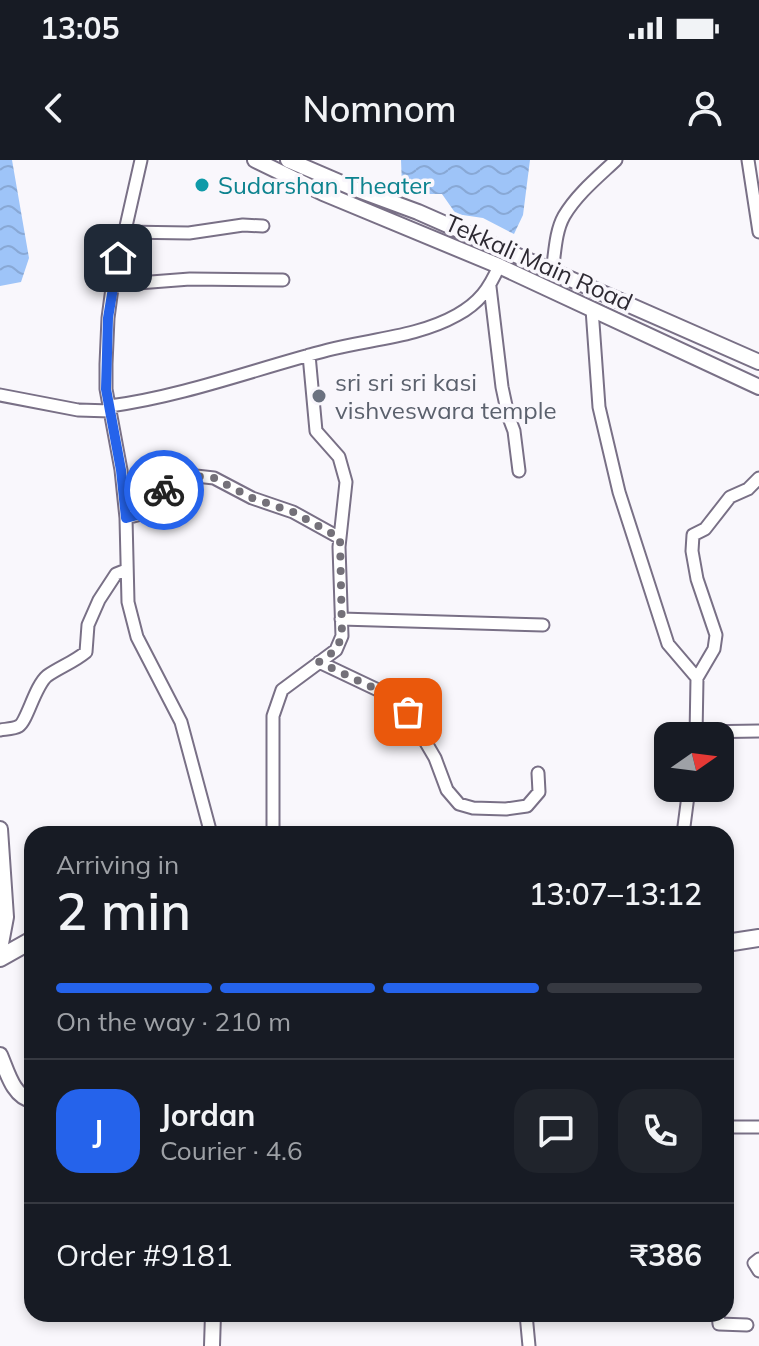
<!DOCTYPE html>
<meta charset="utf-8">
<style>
body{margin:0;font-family:Mulish,sans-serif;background:#20242c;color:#f1f3f6;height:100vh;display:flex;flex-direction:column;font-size:30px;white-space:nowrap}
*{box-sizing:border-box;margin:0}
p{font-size:26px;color:#9ea1a6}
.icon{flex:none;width:44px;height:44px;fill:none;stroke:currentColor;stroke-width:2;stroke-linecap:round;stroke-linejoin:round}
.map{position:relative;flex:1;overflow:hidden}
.side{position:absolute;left:24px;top:666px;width:710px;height:496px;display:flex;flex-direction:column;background:#171b24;border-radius:24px;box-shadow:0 4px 12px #0003}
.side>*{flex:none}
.needle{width:52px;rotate:76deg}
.tools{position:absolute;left:654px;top:562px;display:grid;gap:16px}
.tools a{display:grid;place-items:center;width:80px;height:80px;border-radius:16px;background:#171b24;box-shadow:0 4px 12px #0003;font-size:40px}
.pin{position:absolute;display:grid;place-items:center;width:68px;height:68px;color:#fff;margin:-34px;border-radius:16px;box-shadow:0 4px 12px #0006}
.courier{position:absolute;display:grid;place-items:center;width:80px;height:80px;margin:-40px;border:6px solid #2563eb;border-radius:50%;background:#fff;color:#222;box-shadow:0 2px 10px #0007}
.summary em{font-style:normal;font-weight:600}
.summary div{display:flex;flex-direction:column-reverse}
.summary{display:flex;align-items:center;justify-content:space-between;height:136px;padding:0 32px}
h1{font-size:52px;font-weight:600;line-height:60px}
.bar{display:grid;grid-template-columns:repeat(4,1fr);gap:12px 8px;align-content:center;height:96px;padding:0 32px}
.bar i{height:10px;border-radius:6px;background:#363941}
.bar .current{background:#2563eb}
.bar p{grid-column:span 4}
.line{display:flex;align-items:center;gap:20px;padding:0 32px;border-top:2px solid #363941}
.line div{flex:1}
.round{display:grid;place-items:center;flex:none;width:84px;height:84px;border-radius:24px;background:#20242c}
.status{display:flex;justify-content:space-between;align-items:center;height:56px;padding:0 40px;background:#171b24;direction:ltr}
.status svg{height:22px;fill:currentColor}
header{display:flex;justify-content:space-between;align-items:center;height:104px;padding:0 32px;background:#171b24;font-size:36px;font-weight:600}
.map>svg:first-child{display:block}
.water{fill:url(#water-waves)}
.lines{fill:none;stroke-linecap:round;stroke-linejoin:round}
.minor-casing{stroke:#797086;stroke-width:15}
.secondary-casing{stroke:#797086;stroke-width:18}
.primary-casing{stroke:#797086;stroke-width:20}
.minor{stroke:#fff;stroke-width:11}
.secondary{stroke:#fff;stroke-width:14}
.primary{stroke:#fff;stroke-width:16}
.done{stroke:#747179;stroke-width:8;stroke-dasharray:0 14.4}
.route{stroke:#2563eb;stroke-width:10}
.culture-dot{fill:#0f9aa8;stroke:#f9f7fc;stroke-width:3}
.worship-dot{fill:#6b7280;stroke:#f9f7fc;stroke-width:3}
.labels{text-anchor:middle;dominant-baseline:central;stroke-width:7;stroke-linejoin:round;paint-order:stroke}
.culture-label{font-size:24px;fill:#0d838f;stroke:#f9f7fc;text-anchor:start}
.street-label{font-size:24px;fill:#2d2932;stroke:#f9f7fc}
.worship-label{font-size:24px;fill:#5b616d;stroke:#f9f7fc;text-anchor:start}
</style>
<div class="status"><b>13:05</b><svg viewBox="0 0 49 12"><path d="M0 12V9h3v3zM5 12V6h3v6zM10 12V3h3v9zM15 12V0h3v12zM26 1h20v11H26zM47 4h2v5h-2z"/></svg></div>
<header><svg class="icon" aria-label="back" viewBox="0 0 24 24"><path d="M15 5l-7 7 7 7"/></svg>Nomnom<svg class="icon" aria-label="person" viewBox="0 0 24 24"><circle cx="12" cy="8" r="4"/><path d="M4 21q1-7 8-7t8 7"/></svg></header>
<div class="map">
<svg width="759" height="1186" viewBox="0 0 759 1186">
<defs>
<pattern id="water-waves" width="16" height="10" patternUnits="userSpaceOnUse" patternTransform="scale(2)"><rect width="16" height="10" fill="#9ec4f8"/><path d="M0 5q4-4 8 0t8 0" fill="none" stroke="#88a8d5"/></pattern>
</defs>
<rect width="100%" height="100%" fill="#f9f7fc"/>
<path class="water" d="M 0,0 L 12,0 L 29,98 L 21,122 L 0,126 Z
M 401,0 L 530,0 L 523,55 L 514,74 L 483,58 L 456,54 L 442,34 L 422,34 L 402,26 Z"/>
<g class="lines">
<g class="minor-casing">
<path id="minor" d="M 141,0 L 112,128 L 108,158 L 106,204 L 106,229 L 121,310 L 126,358 L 128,442 L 137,477 L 181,562 L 211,674
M 748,0 L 759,72
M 124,72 L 189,73 L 243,65 L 263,66
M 552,112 C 555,94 555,72 564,56 C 577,34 598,17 616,0
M 112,125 L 190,119 L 283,120
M 490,127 L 502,227 L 508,255 L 514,271 L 519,311
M 592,149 L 599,247 L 619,332 L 668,484 L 697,518 L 696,576
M 0,235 L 78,250 L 111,251
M 110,246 C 184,236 255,209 328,190 C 370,179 418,177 457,155 C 479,143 489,129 499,106
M 126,358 L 141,354 L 178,314 L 214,318 L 252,338 L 293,352 L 340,378
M 341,459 L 543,465
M 319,502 L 399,540 L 408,552 L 435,598 L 447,630 L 459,644 L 473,648 L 506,649 L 527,646 L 539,632 L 538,613
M 697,518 L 714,489 L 716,475 L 697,419 L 692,391 L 693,375 L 705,369 L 730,337 L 748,329 L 759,318
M 0,570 C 6,569 14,569 19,566 C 27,561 35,526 47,516 C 60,507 74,502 86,492 L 88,465 L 99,440 L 116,414 L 126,410
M 697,572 L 759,571
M 273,674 L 273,556 L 282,530 L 336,490 L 342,476 L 339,387 L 346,322 L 339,297 L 316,271 L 309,195
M 683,674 L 689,628
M 726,967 L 759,967
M 759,1099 L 754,1103 L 759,1111
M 526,1154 L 529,1186
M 718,1154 L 719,1164 L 747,1165"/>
</g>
<g class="secondary-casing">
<path id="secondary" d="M 255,0 L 323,33 L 499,106 L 759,227
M 288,0 L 353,28 L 418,52 L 759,202
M 0,669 L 6,757 L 0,789
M 0,895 C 7,911 13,937 32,940
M 212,1186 L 213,1154"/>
</g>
<g class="primary-casing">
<path id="primary" d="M 726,783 L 759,778
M 0,798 L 32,780"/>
</g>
<use href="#minor" class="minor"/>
<use href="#secondary" class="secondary"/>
<use href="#primary" class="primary"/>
</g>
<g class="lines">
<path class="done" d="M 164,330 L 178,314 L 214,318 L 252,338 L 293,352 L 340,378 L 342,476 L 336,490 L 319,502 L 399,540 L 408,552"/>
<path class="route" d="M 118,98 L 108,158 L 106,229 L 121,310 L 126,358 L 141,354 L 164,330"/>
</g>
<circle class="culture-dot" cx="202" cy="25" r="8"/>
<circle class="worship-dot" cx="319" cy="236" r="8"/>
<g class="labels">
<g class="culture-label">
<text x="218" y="25">Sudarshan Theater</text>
</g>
<g class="street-label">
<text transform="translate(539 102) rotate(24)">Tekkali Main Road</text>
</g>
<g class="worship-label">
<text x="335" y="222">sri sri sri kasi<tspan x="335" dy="28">vishveswara temple</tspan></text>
</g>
</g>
</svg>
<div class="tools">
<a><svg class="needle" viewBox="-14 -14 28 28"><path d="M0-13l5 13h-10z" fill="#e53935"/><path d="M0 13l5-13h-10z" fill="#9ea1a6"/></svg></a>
</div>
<div class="pin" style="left:408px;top:552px;background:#ea580c"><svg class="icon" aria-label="bag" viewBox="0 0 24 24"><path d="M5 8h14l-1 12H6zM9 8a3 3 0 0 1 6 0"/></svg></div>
<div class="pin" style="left:118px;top:98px;background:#1f2937"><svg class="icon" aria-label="home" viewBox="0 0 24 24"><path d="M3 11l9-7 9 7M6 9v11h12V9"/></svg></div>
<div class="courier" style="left:164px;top:330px"><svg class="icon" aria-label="bike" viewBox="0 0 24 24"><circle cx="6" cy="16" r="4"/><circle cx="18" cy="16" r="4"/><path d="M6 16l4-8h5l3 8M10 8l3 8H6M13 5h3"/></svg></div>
<section class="side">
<div class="summary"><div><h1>2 min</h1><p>Arriving in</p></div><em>13:07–13:12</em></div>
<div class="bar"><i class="current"></i><i class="current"></i><i class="current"></i><i></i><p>On the way · 210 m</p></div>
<div class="line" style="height:144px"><b class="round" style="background:#2563eb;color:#fff">J</b><div><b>Jordan</b><p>Courier · 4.6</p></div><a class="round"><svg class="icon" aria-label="chat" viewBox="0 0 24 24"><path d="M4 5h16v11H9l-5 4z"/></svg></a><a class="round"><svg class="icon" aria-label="phone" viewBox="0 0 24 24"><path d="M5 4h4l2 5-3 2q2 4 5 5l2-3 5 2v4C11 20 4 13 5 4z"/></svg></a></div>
<div class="line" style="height:104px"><div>Order #9181</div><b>₹386</b></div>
</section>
</div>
